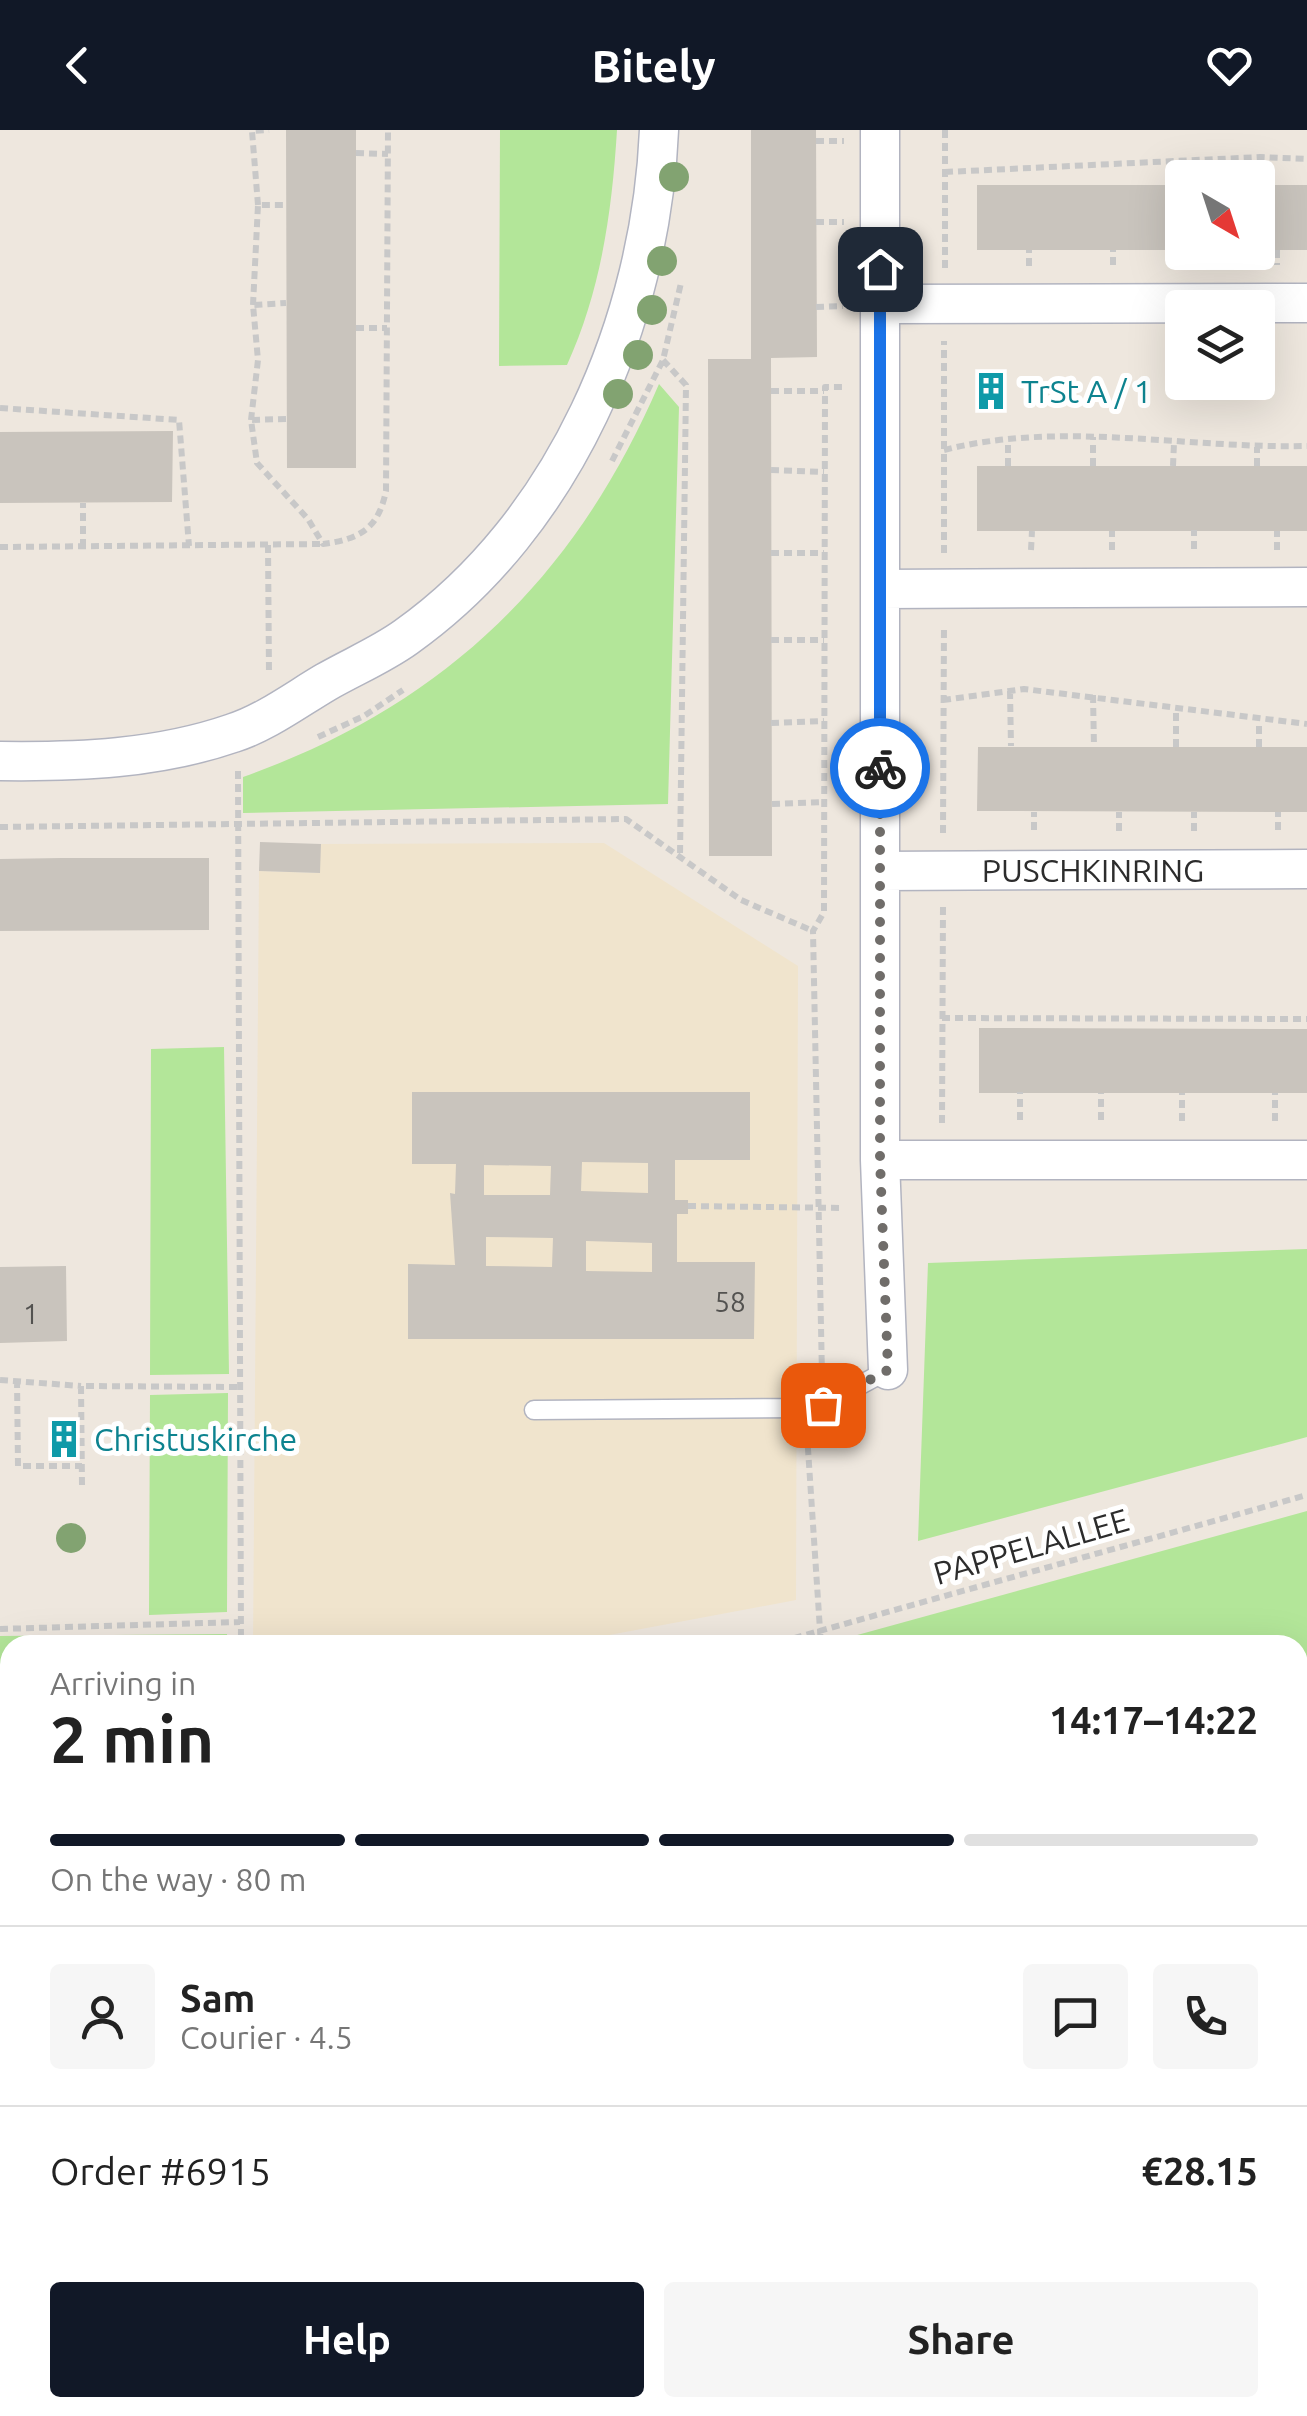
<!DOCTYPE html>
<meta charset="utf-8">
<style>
body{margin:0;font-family:Ubuntu,sans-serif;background:#f6f6f6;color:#222;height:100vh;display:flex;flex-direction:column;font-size:38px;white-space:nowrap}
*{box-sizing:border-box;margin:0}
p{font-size:32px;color:#767676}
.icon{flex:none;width:55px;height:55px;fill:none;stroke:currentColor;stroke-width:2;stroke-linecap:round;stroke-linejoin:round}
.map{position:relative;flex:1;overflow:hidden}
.side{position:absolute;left:0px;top:1505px;width:1308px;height:782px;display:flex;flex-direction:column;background:#fff;border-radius:30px 30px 0 0;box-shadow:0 10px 40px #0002}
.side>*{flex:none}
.needle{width:65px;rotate:141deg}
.tools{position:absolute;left:1165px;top:30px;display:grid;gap:20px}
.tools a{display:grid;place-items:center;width:110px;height:110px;border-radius:10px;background:#fff;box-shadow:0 10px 40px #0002;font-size:50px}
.pin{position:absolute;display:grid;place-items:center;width:85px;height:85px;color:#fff;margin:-42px;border-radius:20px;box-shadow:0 5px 15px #0006}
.courier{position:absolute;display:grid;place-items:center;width:100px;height:100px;margin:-50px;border:8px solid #1a73e8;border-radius:50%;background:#fff;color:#222;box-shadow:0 2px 12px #0007}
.head em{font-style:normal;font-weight:600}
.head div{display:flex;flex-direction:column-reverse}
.head{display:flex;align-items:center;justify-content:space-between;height:170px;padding:0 50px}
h1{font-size:65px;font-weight:600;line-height:75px}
.bar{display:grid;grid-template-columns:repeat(4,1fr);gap:15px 10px;align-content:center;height:120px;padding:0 50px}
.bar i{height:12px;border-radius:8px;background:#e0e0e0}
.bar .current{background:#111827}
.bar p{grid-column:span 4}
.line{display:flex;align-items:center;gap:25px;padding:0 50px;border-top:2px solid #e0e0e0}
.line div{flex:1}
.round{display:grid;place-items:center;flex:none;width:105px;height:105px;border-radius:10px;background:#f6f6f6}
.button{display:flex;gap:20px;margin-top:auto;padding:20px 50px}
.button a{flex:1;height:115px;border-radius:10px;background:#111827;color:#fff;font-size:40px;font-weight:600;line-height:115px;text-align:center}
.button a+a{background:#f6f6f6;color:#222}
header{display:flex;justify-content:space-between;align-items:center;height:130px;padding:0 50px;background:#111827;color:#fff;font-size:45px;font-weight:600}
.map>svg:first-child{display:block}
.education{fill:#f0e4cd}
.green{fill:#b3e699}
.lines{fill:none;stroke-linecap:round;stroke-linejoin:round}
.stream{stroke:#6ed0f2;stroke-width:12}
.building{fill:#c9c4bd;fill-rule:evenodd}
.lane-casing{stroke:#b2b4c0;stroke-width:21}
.street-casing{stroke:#b2b4c0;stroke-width:41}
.path{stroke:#c8c8c8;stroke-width:6;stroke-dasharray:8 5;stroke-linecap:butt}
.lane{stroke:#fff;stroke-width:18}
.street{stroke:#fff;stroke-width:38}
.tree{fill:#82a371}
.done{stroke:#706d6a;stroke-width:10;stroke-dasharray:0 18}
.route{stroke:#1a73e8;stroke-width:12}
.labels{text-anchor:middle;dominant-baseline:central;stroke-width:10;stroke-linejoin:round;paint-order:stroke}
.number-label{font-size:28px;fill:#535250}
.culture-label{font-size:32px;fill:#0d838f;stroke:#fff;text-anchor:start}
.street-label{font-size:32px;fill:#2c2c2c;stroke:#fff}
</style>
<header><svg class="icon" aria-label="back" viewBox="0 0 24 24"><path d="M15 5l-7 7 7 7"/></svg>Bitely<svg class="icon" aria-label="heart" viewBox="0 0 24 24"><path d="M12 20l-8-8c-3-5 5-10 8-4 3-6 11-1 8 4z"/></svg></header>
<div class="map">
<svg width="1307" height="2286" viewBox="0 0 1307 2286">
<rect width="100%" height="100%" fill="#eee7de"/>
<path class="education" d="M 604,713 L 798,836 L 796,1470 L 556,1515 L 253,1515 L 259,741 L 319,743 L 321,714 Z"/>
<path class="green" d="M 500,0 L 617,0 C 612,82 601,160 567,235 L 499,236 Z
M 659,254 L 679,277 L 668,674 L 243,683 L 243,647 C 443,576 575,449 659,254 Z
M 224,917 L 229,1244 L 150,1245 L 151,919 Z
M 1307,1119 L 1307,1307 L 918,1411 L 928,1133 Z
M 228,1263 L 227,1482 L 149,1485 L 150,1265 Z
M 1307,1381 L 1307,2286 L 903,2286 L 900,2281 L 893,2286 L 0,2286 L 0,1736 L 10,1733 L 10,2278 L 1298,2278 L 1298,1515 L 821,1515 Z
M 227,1504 L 228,1515 L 10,1515 L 10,1698 L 0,1700 L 0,1506 Z"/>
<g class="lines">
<path class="stream" d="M 0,1761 L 10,1758
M 0,2030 L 10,2027
M 1058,2278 L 1067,2286
M 543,2286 L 552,2278"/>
</g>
<path class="building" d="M 286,0 L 356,0 L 356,338 L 287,338 Z
M 751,0 L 816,0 L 817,227 L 771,228 L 772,726 L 709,726 L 708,229 L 751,229 Z
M 977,55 L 1182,55 L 1182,120 L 977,120 Z
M 1258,55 L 1307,55 L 1307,120 L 1258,120 Z
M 1004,246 L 1005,274 L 979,276 L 978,248 Z
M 173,301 L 172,372 L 0,373 L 0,302 Z
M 977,336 L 1307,336 L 1307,401 L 977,401 Z
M 978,617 L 1307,617 L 1307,682 L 977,681 Z
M 260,712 L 321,714 L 320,743 L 259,741 Z
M 61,728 L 209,728 L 209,800 L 0,801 L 0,729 Z
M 979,898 L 1307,899 L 1307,963 L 979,963 Z
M 412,962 L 750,962 L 750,1030 L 675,1030 L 675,1070 L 688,1070 L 688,1084 L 677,1084 L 677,1132 L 755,1132 L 754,1209 L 408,1209 L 408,1134 L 455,1135 L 450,1063 L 455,1064 L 456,1034 L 412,1034 ZM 582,1032 L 648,1033 L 648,1063 L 581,1061 ZM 484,1035 L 551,1036 L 550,1065 L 484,1065 ZM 486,1107 L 553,1108 L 552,1137 L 486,1136 ZM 586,1111 L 652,1113 L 652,1142 L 586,1141 Z
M 66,1136 L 67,1211 L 0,1213 L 0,1137 Z
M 74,1299 L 75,1319 L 54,1319 L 53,1300 Z"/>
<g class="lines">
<g class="lane-casing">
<path id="lane" d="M 534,1280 L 807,1278 L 823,1275 L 888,1240"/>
</g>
<g class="street-casing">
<path id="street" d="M 880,0 L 880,1030 L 888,1240
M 880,174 L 1307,173
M 882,459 L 1307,457
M 0,631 C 78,632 158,629 233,603 C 265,593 297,569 326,552 C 352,537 381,525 406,507 C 565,394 651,191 659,0
M 880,741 L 1307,739
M 880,1030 L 1307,1030"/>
</g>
<path class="path" d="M 816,11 L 844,11
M 356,23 L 388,24
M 945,42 L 1260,27 L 1307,29
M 258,75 L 252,1 L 269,0
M 816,92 L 844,92
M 1277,120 L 1277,135
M 1113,135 L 1113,120
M 1029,136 L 1029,120
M 945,138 L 945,0
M 253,175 L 258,75 L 286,75
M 816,177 L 843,176
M 356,198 L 387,198
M 663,230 L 686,255 L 680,726
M 771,261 L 824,261
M 0,278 L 179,290 L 189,416
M 286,289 L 251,290 L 257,333 L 308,389 L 323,414 C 360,409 378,399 386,361 L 388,0
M 251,290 L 258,230 L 253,175 L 286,173
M 944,320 C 1062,290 1187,319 1307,316
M 612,331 L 663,230 L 681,153
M 1008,336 L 1008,310
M 1093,336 L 1093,307
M 1173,336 L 1174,313
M 1257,336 L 1257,317
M 771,340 L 824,342
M 268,415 L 269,544
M 0,417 L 321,414
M 83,417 L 83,373
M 1194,419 L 1194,400
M 1031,420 L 1032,401
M 1112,420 L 1112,401
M 1277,420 L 1277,401
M 771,423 L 824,423
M 944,423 L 944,211
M 771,510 L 824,510
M 1010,561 L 1011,616
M 1093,565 L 1094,617
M 943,570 L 1024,559 L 1307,594
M 771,593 L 824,591
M 318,607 L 364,586 L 403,560
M 1176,617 L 1176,578
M 1259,617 L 1259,591
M 238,641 L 241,1515
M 772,674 L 824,672
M 0,697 L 626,689 L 741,770 L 813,801
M 1034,700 L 1034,682
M 1278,700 L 1278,682
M 1119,701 L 1119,682
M 1194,701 L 1194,682
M 943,703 L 944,496
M 942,888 L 1307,889
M 1020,990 L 1020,962
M 1101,990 L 1101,963
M 1182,991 L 1182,963
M 1275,991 L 1275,963
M 942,993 L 943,776
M 688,1076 L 842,1078
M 822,1246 L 813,801 L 824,782 L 825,257 L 845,257
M 0,1250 L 81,1256
M 17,1250 L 18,1336 L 82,1336
M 807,1304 L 821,1515
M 82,1355 L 81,1256 L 240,1257
M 0,1499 L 240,1492
M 769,1515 L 1307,1365
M 0,1716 L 10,1714
M 1298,1873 L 1307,1868
M 0,2209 L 10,2193
M 454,2278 L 456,2286
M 921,2278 L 928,2286
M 842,2286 L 855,2278"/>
<use href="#lane" class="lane"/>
<use href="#street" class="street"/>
</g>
<g class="tree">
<circle cx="674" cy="47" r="15"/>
<circle cx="662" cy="131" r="15"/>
<circle cx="652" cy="180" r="15"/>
<circle cx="638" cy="225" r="15"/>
<circle cx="618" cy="264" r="15"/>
<circle cx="71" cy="1408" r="15"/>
</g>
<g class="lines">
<path class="done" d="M 823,1275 L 888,1240 L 880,1030 L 880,638"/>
<path class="route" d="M 880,638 L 880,139"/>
</g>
<defs>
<g id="building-bare" transform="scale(3)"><path d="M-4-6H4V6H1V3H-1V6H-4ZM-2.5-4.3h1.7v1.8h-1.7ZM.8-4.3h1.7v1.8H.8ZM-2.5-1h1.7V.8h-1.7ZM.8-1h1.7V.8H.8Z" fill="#0f9aa8" stroke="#fff" stroke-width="2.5" paint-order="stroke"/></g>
</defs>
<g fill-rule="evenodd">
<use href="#building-bare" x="991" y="261"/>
<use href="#building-bare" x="64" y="1309"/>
</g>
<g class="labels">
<g class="number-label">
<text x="730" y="1171">58</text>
<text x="31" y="1183">1</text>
</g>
<g class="culture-label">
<text x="1021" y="261">TrSt A / 1</text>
<text x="94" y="1309">Christuskirche</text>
</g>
<g class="street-label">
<text x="1093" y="740">PUSCHKINRING</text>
<text transform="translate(1031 1416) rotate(-16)">PAPPELALLEE</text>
</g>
</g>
</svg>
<div class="tools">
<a><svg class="needle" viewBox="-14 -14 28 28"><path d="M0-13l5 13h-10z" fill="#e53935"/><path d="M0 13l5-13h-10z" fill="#767676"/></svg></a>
<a><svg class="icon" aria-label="layers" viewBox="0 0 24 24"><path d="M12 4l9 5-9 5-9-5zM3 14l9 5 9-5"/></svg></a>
</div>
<div class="pin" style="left:823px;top:1275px;background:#ea580c"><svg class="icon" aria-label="bag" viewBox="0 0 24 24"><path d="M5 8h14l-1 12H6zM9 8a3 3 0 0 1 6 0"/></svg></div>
<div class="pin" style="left:880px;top:139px;background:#1f2937"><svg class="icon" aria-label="home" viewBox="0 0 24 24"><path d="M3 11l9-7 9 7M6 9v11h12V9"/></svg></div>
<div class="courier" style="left:880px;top:638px"><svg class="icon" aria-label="bike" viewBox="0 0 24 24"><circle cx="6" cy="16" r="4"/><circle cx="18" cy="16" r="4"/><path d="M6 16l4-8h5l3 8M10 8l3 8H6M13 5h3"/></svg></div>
<section class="side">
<div class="head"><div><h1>2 min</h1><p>Arriving in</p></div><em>14:17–14:22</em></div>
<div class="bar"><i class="current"></i><i class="current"></i><i class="current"></i><i></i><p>On the way · 80 m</p></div>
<div class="line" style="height:180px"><a class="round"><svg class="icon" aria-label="person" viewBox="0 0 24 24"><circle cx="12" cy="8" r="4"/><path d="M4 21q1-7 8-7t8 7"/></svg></a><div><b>Sam</b><p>Courier · 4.5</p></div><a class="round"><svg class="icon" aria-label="chat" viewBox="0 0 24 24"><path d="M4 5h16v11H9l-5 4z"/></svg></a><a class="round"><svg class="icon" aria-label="phone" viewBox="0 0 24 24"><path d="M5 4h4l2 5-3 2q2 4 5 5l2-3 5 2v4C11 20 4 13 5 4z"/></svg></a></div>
<div class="line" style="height:130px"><div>Order #6915</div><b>€28.15</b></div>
<div class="button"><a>Help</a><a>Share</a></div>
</section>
</div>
